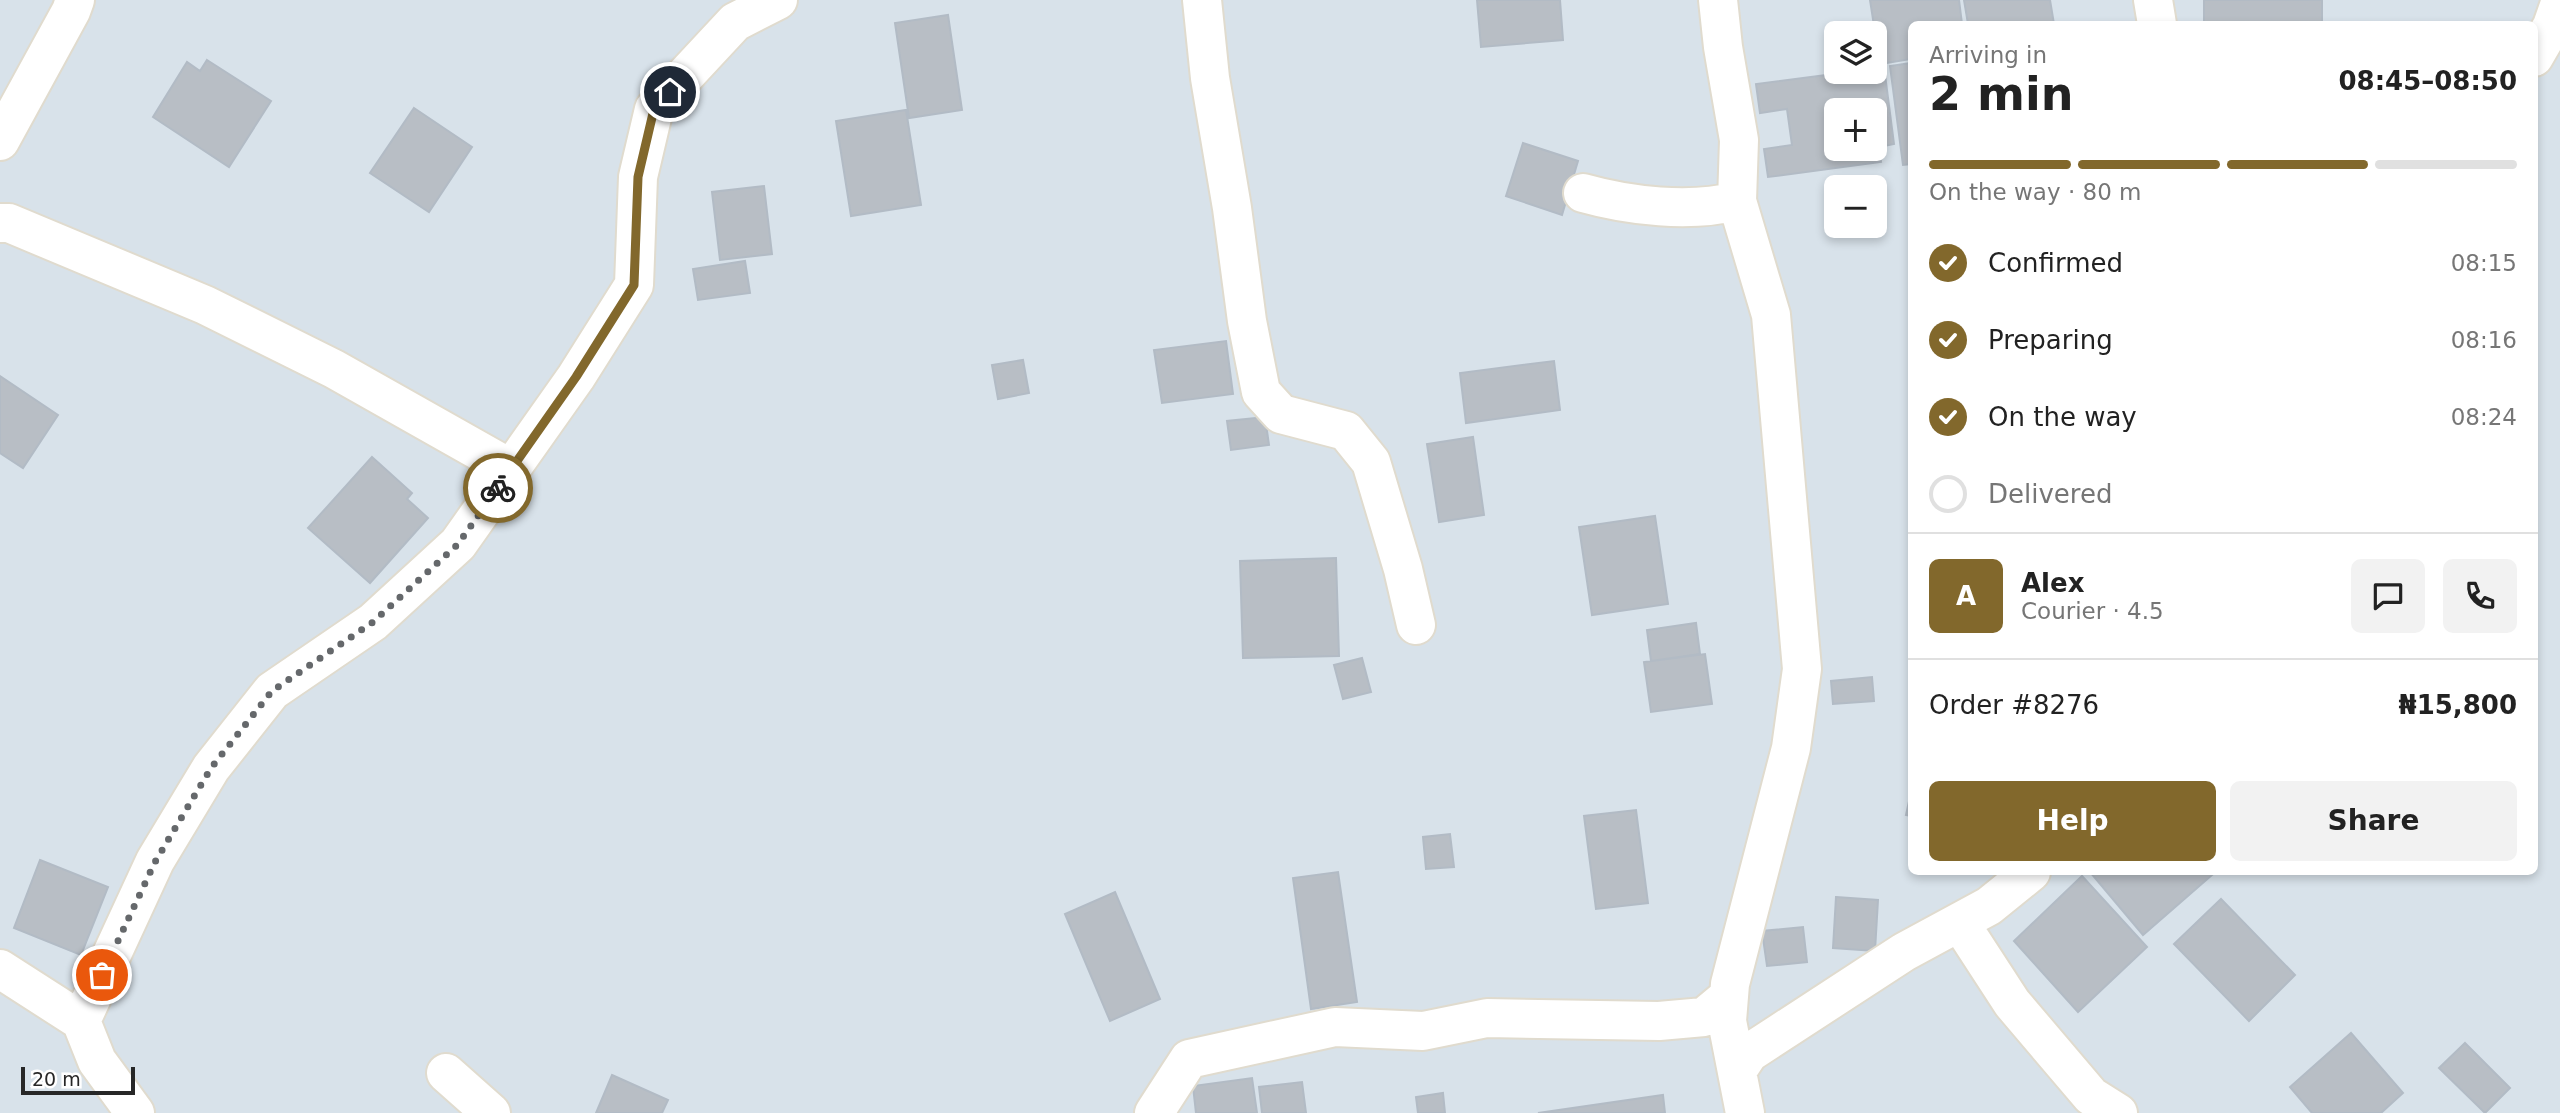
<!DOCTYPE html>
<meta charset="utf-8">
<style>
body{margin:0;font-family:"DejaVu Sans",sans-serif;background:#f2f2f2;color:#222;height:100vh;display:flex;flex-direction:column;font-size:26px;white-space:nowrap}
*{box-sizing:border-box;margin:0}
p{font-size:23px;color:#767676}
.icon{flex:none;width:38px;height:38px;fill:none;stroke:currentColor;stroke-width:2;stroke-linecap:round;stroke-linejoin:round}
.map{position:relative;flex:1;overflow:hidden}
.details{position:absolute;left:1908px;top:21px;width:630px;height:854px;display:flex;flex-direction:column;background:#fff;border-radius:10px;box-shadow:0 4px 10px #0003}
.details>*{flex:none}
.controls{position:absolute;left:1824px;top:21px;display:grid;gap:14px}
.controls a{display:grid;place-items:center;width:63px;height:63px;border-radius:10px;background:#fff;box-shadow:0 4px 10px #0003;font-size:35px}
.scale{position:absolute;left:21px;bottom:18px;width:114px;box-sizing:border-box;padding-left:7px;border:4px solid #272727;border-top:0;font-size:19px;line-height:24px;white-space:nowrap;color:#272727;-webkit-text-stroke:5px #fff;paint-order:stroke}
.pin{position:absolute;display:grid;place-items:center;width:60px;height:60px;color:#fff;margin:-30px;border:4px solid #fff;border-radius:50%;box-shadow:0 2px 7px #0007}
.courier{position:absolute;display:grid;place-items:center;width:70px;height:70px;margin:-35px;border:5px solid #82682c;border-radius:50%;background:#fff;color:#222;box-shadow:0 2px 9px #0007}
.overview em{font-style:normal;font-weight:700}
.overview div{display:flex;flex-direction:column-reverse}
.overview{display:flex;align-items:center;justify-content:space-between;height:119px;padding:0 21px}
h1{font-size:46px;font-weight:700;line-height:52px}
.bar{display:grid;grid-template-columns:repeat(4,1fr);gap:10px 7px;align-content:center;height:84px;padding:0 21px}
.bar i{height:9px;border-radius:5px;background:#e0e0e0}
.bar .active{background:#82682c}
.bar p{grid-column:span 4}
.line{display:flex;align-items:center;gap:18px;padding:0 21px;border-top:2px solid #e0e0e0}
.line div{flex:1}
.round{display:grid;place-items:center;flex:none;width:74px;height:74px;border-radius:10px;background:#f2f2f2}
ol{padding:0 21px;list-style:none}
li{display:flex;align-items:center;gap:21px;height:77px}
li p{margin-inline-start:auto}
li .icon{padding:7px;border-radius:50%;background:#82682c;color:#fff;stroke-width:4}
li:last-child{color:#767676}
li i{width:38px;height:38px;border:4px solid #e0e0e0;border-radius:50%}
.cta{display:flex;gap:14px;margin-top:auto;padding:14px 21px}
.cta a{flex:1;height:80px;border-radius:10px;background:#82682c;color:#fff;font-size:28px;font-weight:700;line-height:80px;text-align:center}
.cta a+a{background:#f2f2f2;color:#222}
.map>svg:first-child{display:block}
.building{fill:#b8bec5;stroke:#b2bbc5;stroke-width:2;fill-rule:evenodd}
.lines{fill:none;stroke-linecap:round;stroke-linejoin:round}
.minor-casing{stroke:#e0dbce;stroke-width:42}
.minor{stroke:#fff;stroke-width:38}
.done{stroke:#65686b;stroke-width:7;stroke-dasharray:0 12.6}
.route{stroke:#82682c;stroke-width:9}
</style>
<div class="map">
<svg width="2560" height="1113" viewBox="0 0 2560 1113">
<rect width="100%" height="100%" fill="#d8e2ea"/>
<path class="building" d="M 1477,0 L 1560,0 L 1563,40 L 1481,47 Z
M 1870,0 L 1959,0 L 1962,24 L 1911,24 L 1911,59 L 1880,64 Z
M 1964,0 L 2050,0 L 2054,24 L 1968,24 Z
M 2204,0 L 2322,0 L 2322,24 L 2204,24 Z
M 948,15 L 962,110 L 909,118 L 895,23 Z
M 207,60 L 271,101 L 229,167 L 153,117 L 187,62 L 200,71 Z
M 1911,63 L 1911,164 L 1903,165 L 1890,66 Z
M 1884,67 L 1894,144 L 1879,147 L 1881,162 L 1768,177 L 1764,149 L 1792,145 L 1787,109 L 1760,113 L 1756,84 L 1849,72 L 1874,72 L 1874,68 ZM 1836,110 L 1874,110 L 1874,149 L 1836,149 Z
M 414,108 L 472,147 L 429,212 L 370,173 Z
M 906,110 L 921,205 L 851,216 L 836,121 Z
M 1523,143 L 1578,161 L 1562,215 L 1506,196 Z
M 764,186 L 772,254 L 720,260 L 712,192 Z
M 745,261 L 750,293 L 698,300 L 693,269 Z
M 1226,341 L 1233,394 L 1162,403 L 1154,350 Z
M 1023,360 L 1029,393 L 998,399 L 992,365 Z
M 1554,361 L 1560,410 L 1466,423 L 1460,373 Z
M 0,376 L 58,415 L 23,468 L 0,453 Z
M 1265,417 L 1269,445 L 1231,450 L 1227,421 Z
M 1473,437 L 1484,515 L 1439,522 L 1427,444 Z
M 372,457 L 412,493 L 407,499 L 428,518 L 370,583 L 308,528 Z
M 1655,516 L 1668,604 L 1592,615 L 1579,527 Z
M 1336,558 L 1339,656 L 1243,658 L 1240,561 Z
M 1696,623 L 1700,654 L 1651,661 L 1647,630 Z
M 1705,654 L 1712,704 L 1651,712 L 1644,662 Z
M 1362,658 L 1371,692 L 1343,699 L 1334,665 Z
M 1872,677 L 1874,701 L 1833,704 L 1831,681 Z
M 1911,792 L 1911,816 L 1906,815 Z
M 1636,810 L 1648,903 L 1596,909 L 1584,816 Z
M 1450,834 L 1454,867 L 1426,869 L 1423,837 Z
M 40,860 L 108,887 L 81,955 L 14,928 Z
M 1338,872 L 1357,1002 L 1311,1009 L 1293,878 Z
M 2090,872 L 2209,872 L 2212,875 L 2143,935 Z
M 2082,876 L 2147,947 L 2078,1012 L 2014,941 Z
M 1115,892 L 1160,999 L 1110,1021 L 1065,914 Z
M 1836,897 L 1878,900 L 1875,951 L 1833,948 Z
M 2221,899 L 2295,975 L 2249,1021 L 2174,944 Z
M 1803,927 L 1807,962 L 1767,966 L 1762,931 Z
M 2351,1033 L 2403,1093 L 2381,1113 L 2312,1113 L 2290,1087 Z
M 2465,1043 L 2510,1088 L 2485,1113 L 2439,1068 Z
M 612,1075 L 668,1100 L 662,1113 L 596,1113 Z
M 1252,1078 L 1257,1113 L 1196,1113 L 1193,1086 Z
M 1302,1082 L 1306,1113 L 1262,1113 L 1259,1087 Z
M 1443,1093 L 1445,1113 L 1418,1113 L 1416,1097 Z
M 1663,1095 L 1665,1113 L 1538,1113 Z"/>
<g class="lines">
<g class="minor-casing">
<path id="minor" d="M 1202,0 L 1210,78 L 1232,208 L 1247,321 L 1261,392 L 1281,414 L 1346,431 L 1371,462 L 1403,569 L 1416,625
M 2153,0 L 2157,24
M 2534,57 L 2552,26 L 2560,3
M 0,141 L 71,11 L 75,0
M 1583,193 C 1629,206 1690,213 1737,201 L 1739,140 L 1723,47 L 1718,0
M 1737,201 L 1771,315 L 1802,669 L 1791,748 L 1730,984 L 1727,1021 L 1745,1113
M 0,223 L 9,223 L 205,305 L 334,369 L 511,469
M 1960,923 L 2012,1003 L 2091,1096 L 2118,1113
M 0,969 L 81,1021 L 97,1061 L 135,1113
M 81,1021 L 155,861 L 211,768 L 272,691 L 373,622 L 458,544 L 576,377 L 634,285 L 638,177 L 654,109 L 735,22 L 778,0
M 1737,1071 L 1749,1053 L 1904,952 L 1989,906 L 2031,872
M 446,1073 L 491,1113
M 1154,1113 L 1189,1059 L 1335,1027 L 1423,1031 L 1487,1018 L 1659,1021 L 1704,1017 L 1728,997"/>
</g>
<use href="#minor" class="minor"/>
</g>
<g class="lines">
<path class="done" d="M 102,975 L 155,862 L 211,768 L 272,691 L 373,622 L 458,544 L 498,488"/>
<path class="route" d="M 498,488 L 576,377 L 634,285 L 638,177 L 654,109 L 670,92"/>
</g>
</svg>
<div class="controls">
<a><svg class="icon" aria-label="layers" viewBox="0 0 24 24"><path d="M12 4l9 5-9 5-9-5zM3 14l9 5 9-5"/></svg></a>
<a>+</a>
<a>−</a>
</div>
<div class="scale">20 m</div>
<div class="pin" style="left:102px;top:975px;background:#ea580c"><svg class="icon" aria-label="bag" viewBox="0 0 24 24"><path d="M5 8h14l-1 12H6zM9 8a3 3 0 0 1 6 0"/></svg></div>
<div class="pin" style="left:670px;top:92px;background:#1f2937"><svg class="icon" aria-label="home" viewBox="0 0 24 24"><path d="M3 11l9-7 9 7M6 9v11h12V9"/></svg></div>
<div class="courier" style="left:498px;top:488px"><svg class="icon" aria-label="bike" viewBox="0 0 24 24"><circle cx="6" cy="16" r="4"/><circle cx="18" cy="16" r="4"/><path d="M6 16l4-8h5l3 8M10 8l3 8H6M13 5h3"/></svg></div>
<section class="details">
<div class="overview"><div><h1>2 min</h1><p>Arriving in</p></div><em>08:45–08:50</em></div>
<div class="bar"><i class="active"></i><i class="active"></i><i class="active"></i><i></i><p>On the way · 80 m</p></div>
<ol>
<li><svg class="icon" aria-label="check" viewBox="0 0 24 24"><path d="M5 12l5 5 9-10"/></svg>Confirmed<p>08:15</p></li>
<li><svg class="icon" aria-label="check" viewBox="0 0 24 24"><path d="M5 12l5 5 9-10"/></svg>Preparing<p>08:16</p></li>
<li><svg class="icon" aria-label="check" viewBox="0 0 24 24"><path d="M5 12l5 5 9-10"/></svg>On the way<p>08:24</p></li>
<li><i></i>Delivered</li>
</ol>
<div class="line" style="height:126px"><b class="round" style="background:#82682c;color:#fff">A</b><div><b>Alex</b><p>Courier · 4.5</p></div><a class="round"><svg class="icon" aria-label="chat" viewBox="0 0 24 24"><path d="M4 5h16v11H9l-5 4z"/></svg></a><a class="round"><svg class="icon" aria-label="phone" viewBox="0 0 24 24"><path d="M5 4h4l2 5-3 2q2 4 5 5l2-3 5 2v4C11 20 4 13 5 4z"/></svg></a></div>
<div class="line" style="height:91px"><div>Order #8276</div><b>₦15,800</b></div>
<div class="cta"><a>Help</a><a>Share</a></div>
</section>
</div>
